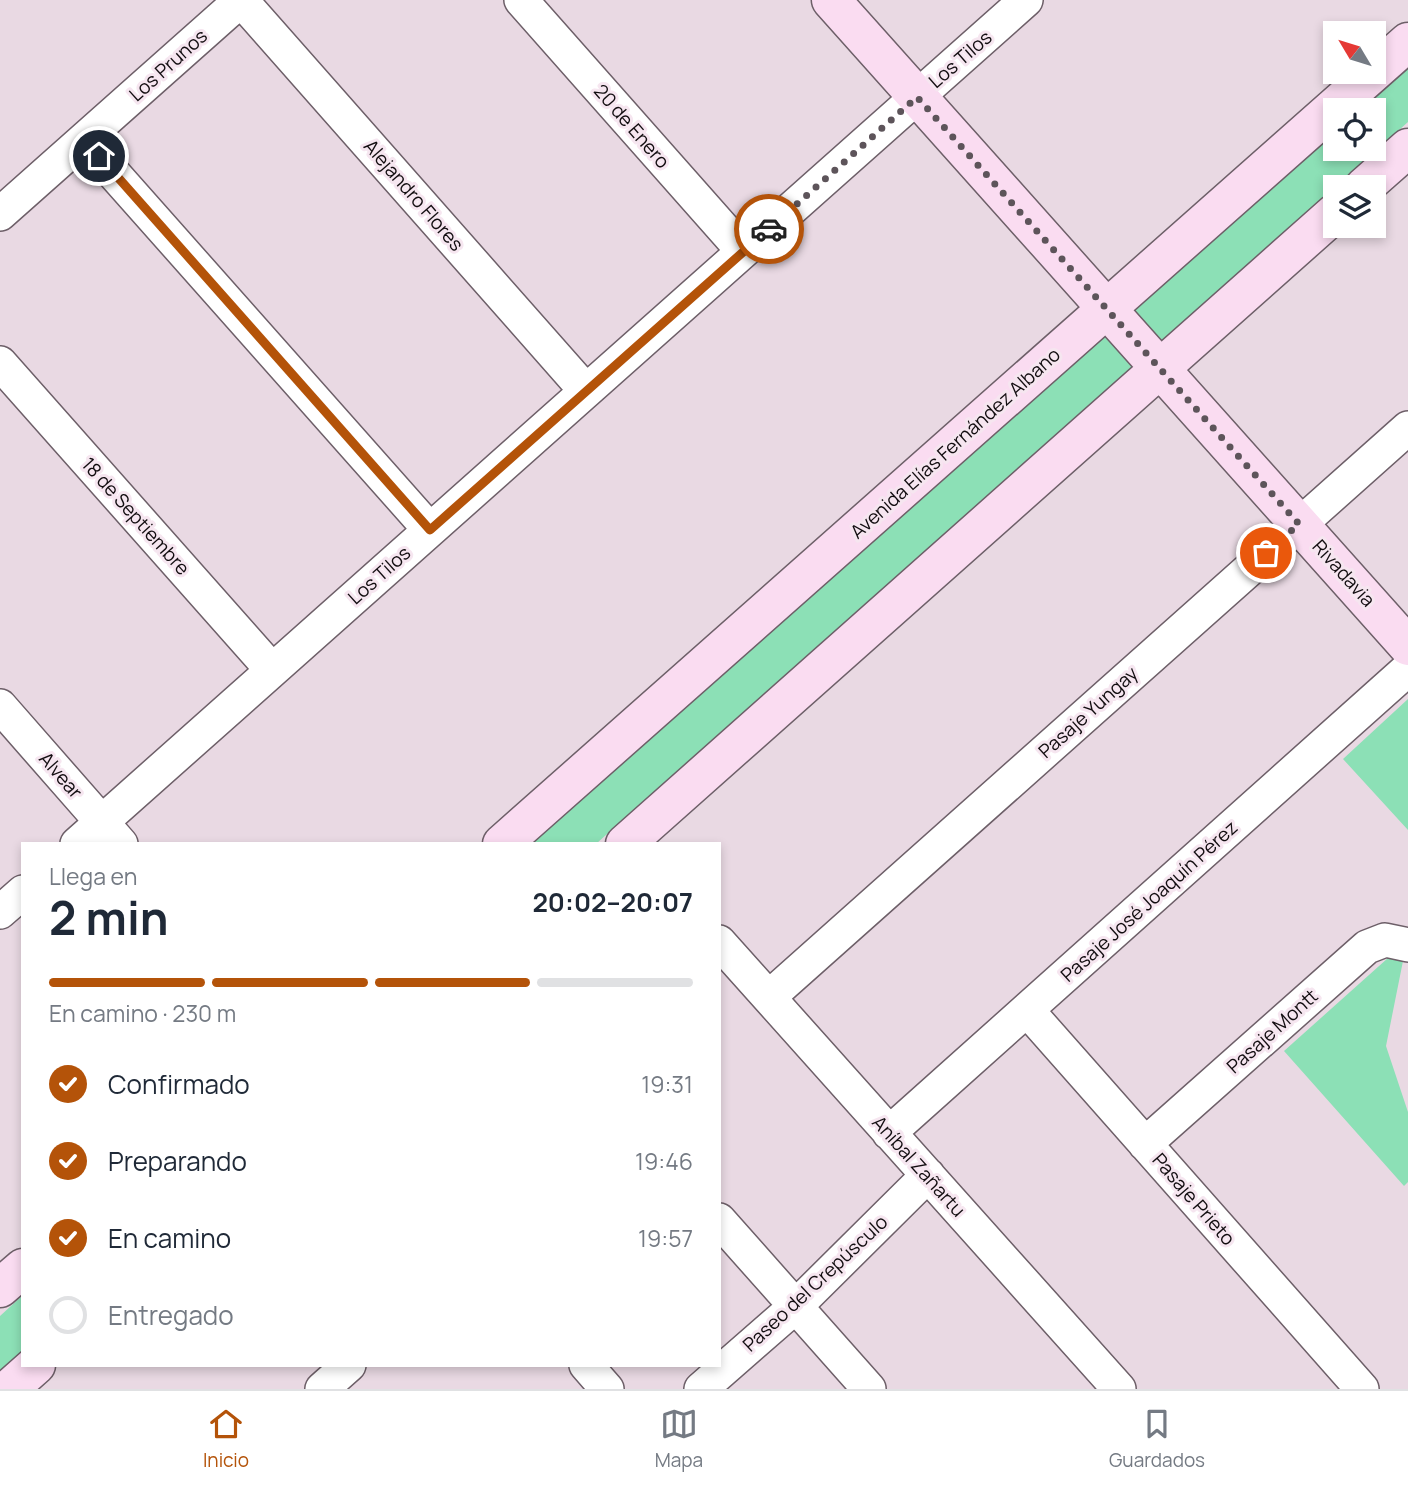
<!DOCTYPE html>
<html lang="es">
<meta charset="utf-8">
<style>
body{margin:0;font-family:Manrope,sans-serif;background:#f6f6f7;color:#1f2937;height:100vh;display:flex;flex-direction:column;font-size:26px;white-space:nowrap}
*{box-sizing:border-box;margin:0}
p{font-size:23px;color:#747a83}
.icon{flex:none;width:38px;height:38px;fill:none;stroke:currentColor;stroke-width:2;stroke-linecap:round;stroke-linejoin:round}
.map{position:relative;flex:1;overflow:hidden}
.details{position:absolute;left:21px;top:842px;width:700px;height:525px;display:flex;flex-direction:column;background:#fff;border-radius:0px;box-shadow:0 4px 10px #0003}
.details>*{flex:none}
.needle{width:46px;rotate:308deg}
.controls{position:absolute;left:1323px;top:21px;display:grid;gap:14px}
.controls a{display:grid;place-items:center;width:63px;height:63px;border-radius:0px;background:#fff;box-shadow:0 4px 10px #0003;font-size:35px}
.pin{position:absolute;display:grid;place-items:center;width:60px;height:60px;color:#fff;margin:-30px;border:4px solid #fff;border-radius:50%;box-shadow:0 2px 7px #0007}
.courier{position:absolute;display:grid;place-items:center;width:70px;height:70px;margin:-35px;border:5px solid #b45309;border-radius:50%;background:#fff;color:#222;box-shadow:0 2px 9px #0007}
.overview em{font-style:normal;font-weight:700}
.overview div{display:flex;flex-direction:column-reverse}
.overview{display:flex;align-items:center;justify-content:space-between;height:119px;padding:0 28px}
h1{font-size:46px;font-weight:700;line-height:52px}
.bar{display:grid;grid-template-columns:repeat(4,1fr);gap:10px 7px;align-content:center;height:84px;padding:0 28px}
.bar i{height:9px;border-radius:5px;background:#e0e1e3}
.bar .active{background:#b45309}
.bar p{grid-column:span 4}
ol{padding:0 28px;list-style:none}
li{display:flex;align-items:center;gap:21px;height:77px}
li p{margin-inline-start:auto}
li .icon{padding:7px;border-radius:50%;background:#b45309;color:#fff;stroke-width:4}
li:last-child{color:#747a83}
li i{width:38px;height:38px;border:4px solid #e0e1e3;border-radius:50%}
.tabs{display:flex;justify-content:space-around;align-items:center;height:98px;border-top:2px solid #e0e1e3;background:#fff;font-size:19px;color:#747a83}
.tabs a{display:grid;justify-items:center;gap:4px}
.tabs .active{color:#b45309}
.map>svg:first-child{display:block}
.green{fill:#8ce0b6}
.lines{fill:none;stroke-linecap:round;stroke-linejoin:round}
.street-casing{stroke:#6d5f68;stroke-width:36}
.secondary-casing{stroke:#6d5f68;stroke-width:41}
.street{stroke:#fff;stroke-width:33}
.secondary{stroke:#fadcf1;stroke-width:38}
.done{stroke:#5d545a;stroke-width:7;stroke-dasharray:0 12.6}
.route{stroke:#b45309;stroke-width:9}
.labels{text-anchor:middle;dominant-baseline:central;stroke-width:6;stroke-linejoin:round;paint-order:stroke}
.street-label{font-size:19px;fill:#120d10;stroke:#f6e6f0}
</style>
<div class="map">
<svg width="1408" height="1389" viewBox="0 0 1408 1389">
<rect width="100%" height="100%" fill="#e9d9e3"/>
<path class="green" d="M 1408,56 L 1408,122 L 597,843 L 522,844 L 1335,121 L 1335,149 L 1374,149 L 1374,110 L 1347,110 Z
M 1408,699 L 1408,830 L 1343,759 Z
M 1407,941 L 1386,1046 L 1408,1112 L 1408,1182 L 1404,1186 L 1284,1051 Z
M 23,1295 L 23,1359 L 0,1380 L 0,1316 Z"/>
<g class="lines">
<g class="street-casing">
<path id="street" d="M 241,0 L 586,391
M 521,0 L 743,251
M 84,140 L 430,530
M 0,214 L 241,0
M 0,363 L 272,670
M 0,706 L 121,844
M 77,844 L 1026,0
M 0,912 L 23,892
M 719,942 L 1119,1389
M 769,997 L 1408,428
M 1027,1010 L 1362,1389
M 889,1133 L 1408,669
M 1145,1144 L 1367,947 L 1385,940 L 1408,945
M 719,1220 L 869,1389
M 586,1365 L 607,1389
M 322,1389 L 349,1365
M 701,1389 L 796,1306 L 928,1175"/>
</g>
<g class="secondary-casing">
<path id="secondary" d="M 831,0 L 1408,646
M 1364,187 L 1408,148
M 502,844 L 1408,42
M 625,844 L 1335,213
M 0,1288 L 23,1268
M 9,1389 L 36,1365"/>
</g>
<use href="#street" class="street"/>
<use href="#secondary" class="secondary"/>
</g>
<g class="lines">
<path class="done" d="M 769,229 L 917,97 L 1299,524 L 1266,553"/>
<path class="route" d="M 99,156 L 430,530 L 769,229"/>
</g>
<g class="labels">
<g class="street-label">
<text transform="translate(960 59) rotate(-41)">Los Tilos</text>
<text transform="translate(168 65) rotate(-42)">Los Prunos</text>
<text transform="translate(632 126) rotate(49)">20 de Enero</text>
<text transform="translate(414 195) rotate(49)">Alejandro Flores</text>
<text transform="translate(955 443) rotate(-42)">Avenida Elías Fernández Albano</text>
<text transform="translate(136 516) rotate(48)">18 de Septiembre</text>
<text transform="translate(1344 573) rotate(48)">Rivadavia</text>
<text transform="translate(379 575) rotate(-42)">Los Tilos</text>
<text transform="translate(1088 712) rotate(-42)">Pasaje Yungay</text>
<text transform="translate(61 775) rotate(49)">Alvear</text>
<text transform="translate(1149 901) rotate(-42)">Pasaje José Joaquín Pérez</text>
<text transform="translate(1272 1031) rotate(-42)">Pasaje Montt</text>
<text transform="translate(919 1166) rotate(48)">Aníbal Zañartu</text>
<text transform="translate(1194 1199) rotate(49)">Pasaje Prieto</text>
<text transform="translate(815 1283) rotate(-43)">Paseo del Crepúsculo</text>
</g>
</g>
</svg>
<div class="controls">
<a><svg class="needle" viewBox="-14 -14 28 28"><path d="M0-13l5 13h-10z" fill="#e53935"/><path d="M0 13l5-13h-10z" fill="#747a83"/></svg></a>
<a><svg class="icon" aria-label="locate" viewBox="0 0 24 24"><circle cx="12" cy="12" r="6"/><path d="M12 2v4M12 18v4M2 12h4M18 12h4"/></svg></a>
<a><svg class="icon" aria-label="layers" viewBox="0 0 24 24"><path d="M12 4l9 5-9 5-9-5zM3 14l9 5 9-5"/></svg></a>
</div>
<div class="pin" style="left:1266px;top:553px;background:#ea580c"><svg class="icon" aria-label="bag" viewBox="0 0 24 24"><path d="M5 8h14l-1 12H6zM9 8a3 3 0 0 1 6 0"/></svg></div>
<div class="pin" style="left:99px;top:156px;background:#1f2937"><svg class="icon" aria-label="home" viewBox="0 0 24 24"><path d="M3 11l9-7 9 7M6 9v11h12V9"/></svg></div>
<div class="courier" style="left:769px;top:229px"><svg class="icon" aria-label="car" viewBox="0 0 24 24"><path d="M5 17H2v-5l4-1 3-4h7l3 4 3 1v5h-3M9 17h6M6 11h13"/><circle cx="7" cy="17" r="2"/><circle cx="17" cy="17" r="2"/></svg></div>
<section class="details">
<div class="overview"><div><h1>2 min</h1><p>Llega en</p></div><em>20:02–20:07</em></div>
<div class="bar"><i class="active"></i><i class="active"></i><i class="active"></i><i></i><p>En camino · 230 m</p></div>
<ol>
<li><svg class="icon" aria-label="check" viewBox="0 0 24 24"><path d="M5 12l5 5 9-10"/></svg>Confirmado<p>19:31</p></li>
<li><svg class="icon" aria-label="check" viewBox="0 0 24 24"><path d="M5 12l5 5 9-10"/></svg>Preparando<p>19:46</p></li>
<li><svg class="icon" aria-label="check" viewBox="0 0 24 24"><path d="M5 12l5 5 9-10"/></svg>En camino<p>19:57</p></li>
<li><i></i>Entregado</li>
</ol>
</section>
</div>
<nav class="tabs">
<a class="active"><svg class="icon" aria-label="home" viewBox="0 0 24 24"><path d="M3 11l9-7 9 7M6 9v11h12V9"/></svg>Inicio</a>
<a><svg class="icon" aria-label="map" viewBox="0 0 24 24"><path d="M3 6l6-2 6 2 6-2v14l-6 2-6-2-6 2zM9 4v14M15 6v14"/></svg>Mapa</a>
<a><svg class="icon" aria-label="saved" viewBox="0 0 24 24"><path d="M7 4h10v16l-5-4-5 4z"/></svg>Guardados</a>
</nav>
